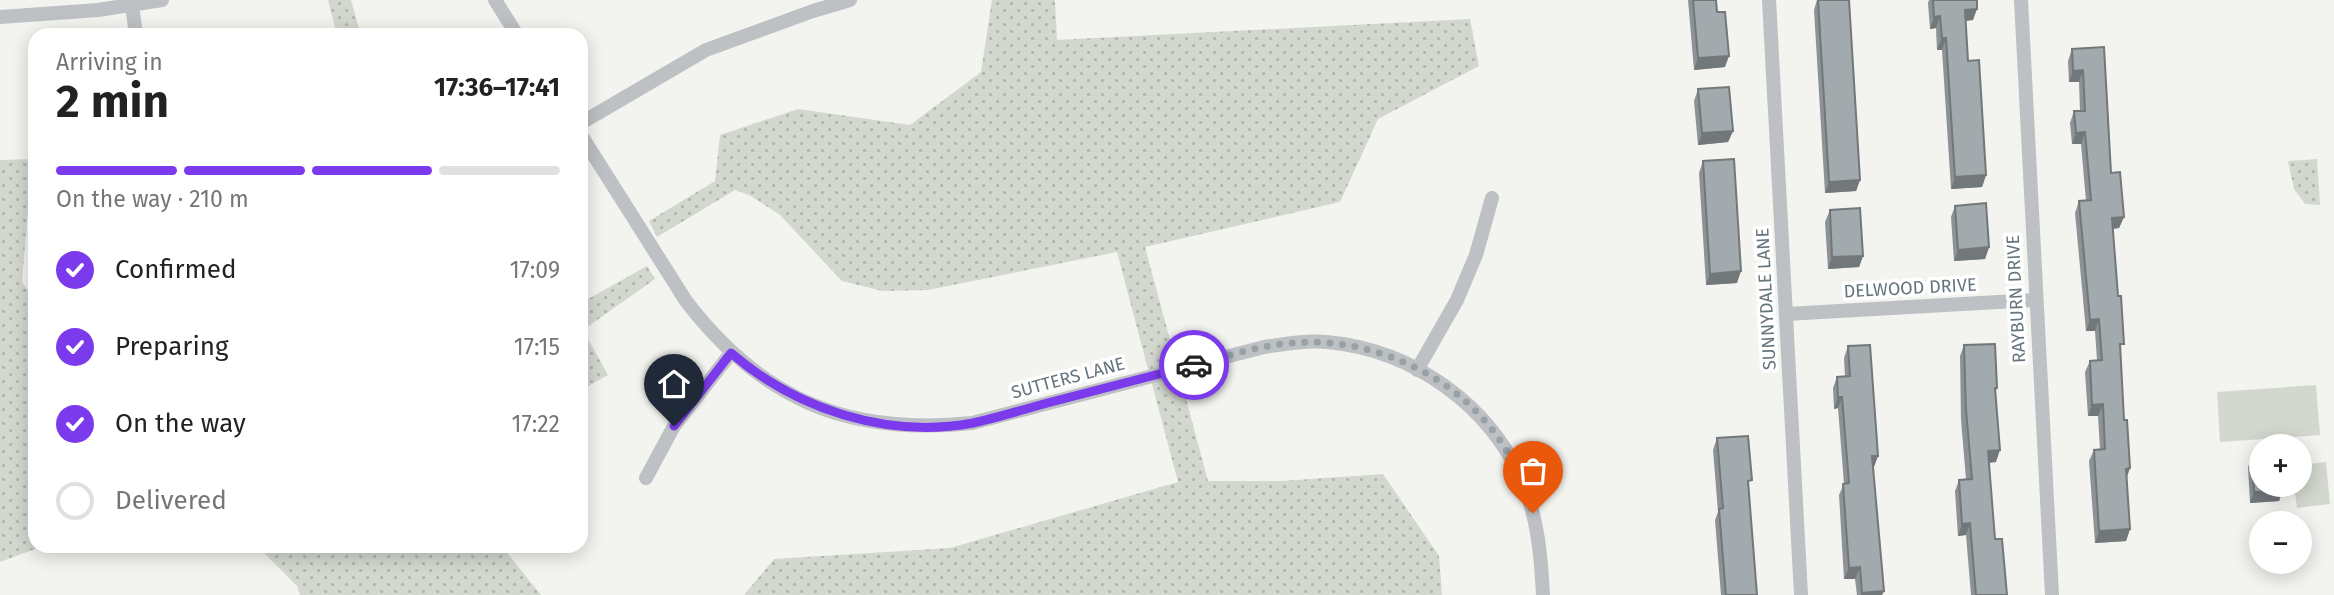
<!DOCTYPE html>
<meta charset="utf-8">
<style>
body{margin:0;font-family:"Fira Sans",sans-serif;background:#f6f6f6;color:#222;height:100vh;display:flex;flex-direction:column;font-size:26px;white-space:nowrap}
*{box-sizing:border-box;margin:0}
p{font-size:23px;color:#767676}
.icon{flex:none;width:38px;height:38px;fill:none;stroke:currentColor;stroke-width:2;stroke-linecap:round;stroke-linejoin:round}
.map{position:relative;flex:1;overflow:hidden}
.panel{position:absolute;left:28px;top:28px;width:560px;height:525px;display:flex;flex-direction:column;background:#fff;border-radius:21px;box-shadow:0 4px 18px #0003}
.panel>*{flex:none}
.tools{position:absolute;left:2249px;top:434px;display:grid;gap:14px}
.tools a{display:grid;place-items:center;width:63px;height:63px;border-radius:50%;background:#fff;box-shadow:0 4px 18px #0003;font-size:35px}
.pin{position:absolute;display:grid;place-items:center;width:60px;height:60px;color:#fff;margin:-72px -30px;border-radius:50% 50% 50% 0;rotate:-45deg;box-shadow:0 0 7px #0007}
.pin .icon{rotate:45deg}
.courier{position:absolute;display:grid;place-items:center;width:70px;height:70px;margin:-35px;border:5px solid #7c3aed;border-radius:50%;background:#fff;color:#222;box-shadow:0 2px 9px #0007}
.head em{font-style:normal;font-weight:700}
.head div{display:flex;flex-direction:column-reverse}
.head{display:flex;align-items:center;justify-content:space-between;height:119px;padding:0 28px}
h1{font-size:46px;font-weight:700;line-height:52px}
.bar{display:grid;grid-template-columns:repeat(4,1fr);gap:10px 7px;align-content:center;height:84px;padding:0 28px}
.bar i{height:9px;border-radius:5px;background:#e0e0e0}
.bar .on{background:#7c3aed}
.bar p{grid-column:span 4}
ol{padding:0 28px;list-style:none}
li{display:flex;align-items:center;gap:21px;height:77px}
li p{margin-inline-start:auto}
li .icon{padding:7px;border-radius:50%;background:#7c3aed;color:#fff;stroke-width:4}
li:last-child{color:#767676}
li i{width:38px;height:38px;border:4px solid #e0e0e0;border-radius:50%}
.map>svg:first-child{display:block}
.grass{fill:#d3d8cf}
.park{fill:url(#park-dots)}
.lines{fill:none;stroke-linecap:round;stroke-linejoin:round}
.minor{stroke:#bdc1c4;stroke-width:14}
.wall{fill:#8c9296}
.shaded-wall{fill:#72777a}
.building{fill:#a3aaae;stroke:#72777a;stroke-width:2}
.done{stroke:#97a1a6;stroke-width:7;stroke-dasharray:0 12.6}
.route{stroke:#7c3aed;stroke-width:9}
.labels{text-anchor:middle;dominant-baseline:central;stroke-width:7;stroke-linejoin:round;paint-order:stroke}
.street-label{font-size:18px;fill:#65757e;stroke:#fff}
</style>
<div class="map">
<svg width="2334" height="595" viewBox="0 0 2334 595">
<defs>
<pattern id="park-dots" width="8" height="8" patternUnits="userSpaceOnUse" patternTransform="scale(1.75)"><rect width="8" height="8" fill="#d3d8cf"/><path d="M2 2h.1M6 6h.1" fill="none" stroke="#afb4ad" stroke-width="1.8" stroke-linecap="round"/></pattern>
</defs>
<rect width="100%" height="100%" fill="#f3f3f0"/>
<path class="grass" d="M 2316,385 L 2320,435 L 2220,442 L 2217,392 Z
M 2326,462 L 2330,504 L 2297,508 L 2294,485 L 2300,485 L 2300,465 Z"/>
<path class="park" d="M 328,0 L 351,0 L 361,35 L 337,35 Z
M 992,0 L 1055,0 L 1057,40 L 1470,19 L 1479,66 L 1378,119 L 1340,202 L 1145,247 L 1208,481 L 1282,481 L 1383,474 L 1439,556 L 1442,595 L 744,595 L 774,559 L 950,548 L 1178,482 L 1117,252 L 928,290 L 883,291 L 842,281 L 780,215 L 751,196 L 735,190 L 657,237 L 649,221 L 715,181 L 720,135 L 798,109 L 910,125 L 981,72 Z
M 32,159 L 22,282 L 35,301 L 35,546 L 43,546 L 0,562 L 0,160 Z
M 2317,159 L 2320,205 L 2305,204 L 2294,189 L 2288,161 Z
M 647,266 L 655,279 L 583,330 L 608,375 L 581,390 L 581,303 Z
M 257,546 L 504,546 L 504,549 L 541,595 L 300,595 L 297,586 Z"/>
<g class="lines">
<path class="minor" d="M 495,0 L 517,35
M 1769,0 L 1801,595
M 2021,0 L 2052,595
M 132,5 L 136,35
M 0,17 L 98,10 L 162,0
M 581,123 L 706,50 L 813,11 L 850,0
M 581,135 L 686,301 C 762,400 848,436 972,423 L 1264,347 C 1285,344 1306,340 1327,342 C 1413,350 1491,405 1524,485 C 1538,521 1541,557 1543,595
M 1786,314 L 2036,300
M 1417,370 L 1457,300 L 1476,255 L 1492,198
M 646,478 L 674,426 L 731,353"/>
</g>
<path class="wall" d="M 1679,0 L 1716,0 L 1725,67 L 1694,70 L 1688,0 Z
M 1817,0 L 1849,0 L 1860,180 L 1856,191 L 1825,193 L 1814,10 Z
M 1929,0 L 1977,0 L 1973,20 L 1966,21 L 1968,61 L 1986,175 L 1982,187 L 1951,189 L 1942,50 L 1937,50 L 1936,28 L 1930,29 L 1928,3 Z
M 2104,47 L 2111,173 L 2124,217 L 2119,228 L 2113,229 L 2130,529 L 2126,541 L 2095,543 L 2089,461 L 2094,450 L 2100,449 L 2098,416 L 2088,416 L 2085,372 L 2090,361 L 2097,360 L 2095,331 L 2086,331 L 2075,213 L 2079,201 L 2086,201 L 2081,144 L 2072,144 L 2070,123 L 2074,111 L 2080,111 L 2079,82 L 2069,82 L 2068,61 L 2072,49 Z
M 1698,89 L 1733,131 L 1728,142 L 1698,145 L 1694,101 Z
M 1703,161 L 1737,283 L 1706,285 L 1699,173 Z
M 1955,206 L 1989,247 L 1985,259 L 1954,261 L 1951,217 Z
M 1830,210 L 1863,256 L 1859,267 L 1828,269 L 1825,222 Z
M 1964,345 L 1997,388 L 1995,393 L 1996,462 L 1988,463 L 1995,539 L 2007,595 L 1971,595 L 1966,535 L 1958,536 L 1955,491 L 1959,480 L 1966,479 L 1961,420 L 1960,356 Z
M 1848,346 L 1878,456 L 1873,467 L 1884,591 L 1882,595 L 1857,595 L 1855,579 L 1844,579 L 1839,495 L 1844,484 L 1838,408 L 1834,409 L 1833,388 L 1837,377 L 1845,376 L 1844,358 Z
M 1717,438 L 1748,489 L 1757,595 L 1721,595 L 1715,520 L 1718,512 L 1713,450 Z
M 2252,456 L 2283,490 L 2279,501 L 2250,503 L 2248,467 Z"/>
<path class="shaded-wall" d="M 1977,9 L 1973,20 L 1961,21 L 1965,10 Z
M 1940,16 L 1936,28 L 1930,29 L 1934,17 Z
M 1942,38 L 1946,38 L 1942,50 L 1937,50 Z
M 1729,56 L 1725,67 L 1694,70 L 1698,58 Z
M 2083,70 L 2079,82 L 2069,82 L 2073,71 Z
M 1733,131 L 1728,142 L 1698,145 L 1702,133 Z
M 2085,132 L 2081,144 L 2072,144 L 2076,133 Z
M 1986,175 L 1982,187 L 1951,189 L 1955,177 Z
M 1860,180 L 1856,191 L 1825,193 L 1829,182 Z
M 2124,217 L 2119,228 L 2107,229 L 2112,218 Z
M 1989,247 L 1985,259 L 1954,261 L 1958,250 Z
M 1863,256 L 1859,267 L 1828,269 L 1832,257 Z
M 1741,271 L 1737,283 L 1706,285 L 1710,274 Z
M 2099,319 L 2095,331 L 2086,331 L 2090,320 Z
M 1838,397 L 1842,397 L 1838,408 L 1834,409 Z
M 2103,404 L 2098,416 L 2088,416 L 2092,405 Z
M 2000,450 L 1996,462 L 1983,463 L 1988,451 Z
M 1872,456 L 1878,456 L 1874,467 L 1868,468 Z
M 2130,468 L 2126,480 L 2126,469 Z
M 2283,490 L 2279,501 L 2250,503 L 2254,492 Z
M 1970,523 L 1966,535 L 1958,536 L 1962,524 Z
M 2130,529 L 2126,541 L 2095,543 L 2099,531 Z
M 1860,567 L 1855,579 L 1844,579 L 1849,568 Z
M 1884,591 L 1882,595 L 1861,595 L 1862,593 Z"/>
<path class="building" d="M 1693,0 L 1716,0 L 1717,12 L 1725,12 L 1729,56 L 1698,58 Z
M 1818,0 L 1849,0 L 1860,180 L 1829,182 Z
M 1933,0 L 1977,0 L 1977,9 L 1965,10 L 1968,61 L 1979,60 L 1986,175 L 1955,177 L 1946,38 L 1942,38 L 1940,16 L 1934,17 Z
M 2104,47 L 2111,173 L 2120,172 L 2124,217 L 2112,218 L 2118,296 L 2121,296 L 2124,344 L 2120,344 L 2124,420 L 2127,420 L 2130,468 L 2126,469 L 2130,529 L 2099,531 L 2094,450 L 2105,449 L 2103,404 L 2092,405 L 2090,361 L 2102,360 L 2099,319 L 2090,320 L 2079,201 L 2091,200 L 2085,132 L 2076,133 L 2074,111 L 2085,111 L 2083,70 L 2073,71 L 2072,49 Z
M 1729,87 L 1733,131 L 1702,133 L 1698,89 Z
M 1734,159 L 1741,271 L 1710,274 L 1703,161 Z
M 1986,203 L 1989,247 L 1958,250 L 1955,206 Z
M 1860,208 L 1863,256 L 1832,257 L 1830,210 Z
M 1995,344 L 1997,388 L 1995,388 L 2000,450 L 1988,451 L 1995,539 L 2002,539 L 2007,595 L 1976,595 L 1970,523 L 1962,524 L 1959,480 L 1972,479 L 1966,409 L 1964,345 Z
M 1870,345 L 1878,456 L 1872,456 L 1884,591 L 1862,593 L 1860,567 L 1849,568 L 1843,484 L 1849,483 L 1842,397 L 1838,397 L 1837,377 L 1850,376 L 1848,346 Z
M 1748,436 L 1752,480 L 1748,481 L 1757,595 L 1726,595 L 1719,509 L 1723,508 L 1717,438 Z
M 2261,455 L 2261,485 L 2282,485 L 2283,490 L 2254,492 L 2252,456 Z"/>
<g class="lines">
<path class="done" d="M 1194,365 C 1226,357 1259,345 1292,343 C 1369,336 1452,373 1497,436 C 1514,460 1524,486 1533,513"/>
<path class="route" d="M 674,426 L 731,353 C 796,409 887,439 973,423 C 1000,417 1028,408 1055,401 C 1101,389 1147,377 1194,365"/>
</g>
<g class="labels">
<g class="street-label">
<text transform="translate(1910 288) rotate(-3)">DELWOOD DRIVE</text>
<text transform="translate(1766 299) rotate(-93)">SUNNYDALE LANE</text>
<text transform="translate(2016 299) rotate(-93)">RAYBURN DRIVE</text>
<text transform="translate(1068 378) rotate(-15)">SUTTERS LANE</text>
</g>
</g>
</svg>
<div class="tools">
<a>+</a>
<a>−</a>
</div>
<div class="pin" style="left:1533px;top:513px;background:#ea580c"><svg class="icon" aria-label="bag" viewBox="0 0 24 24"><path d="M5 8h14l-1 12H6zM9 8a3 3 0 0 1 6 0"/></svg></div>
<div class="pin" style="left:674px;top:426px;background:#1f2937"><svg class="icon" aria-label="home" viewBox="0 0 24 24"><path d="M3 11l9-7 9 7M6 9v11h12V9"/></svg></div>
<div class="courier" style="left:1194px;top:365px"><svg class="icon" aria-label="car" viewBox="0 0 24 24"><path d="M5 17H2v-5l4-1 3-4h7l3 4 3 1v5h-3M9 17h6M6 11h13"/><circle cx="7" cy="17" r="2"/><circle cx="17" cy="17" r="2"/></svg></div>
<section class="panel">
<div class="head"><div><h1>2 min</h1><p>Arriving in</p></div><em>17:36–17:41</em></div>
<div class="bar"><i class="on"></i><i class="on"></i><i class="on"></i><i></i><p>On the way · 210 m</p></div>
<ol>
<li><svg class="icon" aria-label="check" viewBox="0 0 24 24"><path d="M5 12l5 5 9-10"/></svg>Confirmed<p>17:09</p></li>
<li><svg class="icon" aria-label="check" viewBox="0 0 24 24"><path d="M5 12l5 5 9-10"/></svg>Preparing<p>17:15</p></li>
<li><svg class="icon" aria-label="check" viewBox="0 0 24 24"><path d="M5 12l5 5 9-10"/></svg>On the way<p>17:22</p></li>
<li><i></i>Delivered</li>
</ol>
</section>
</div>
